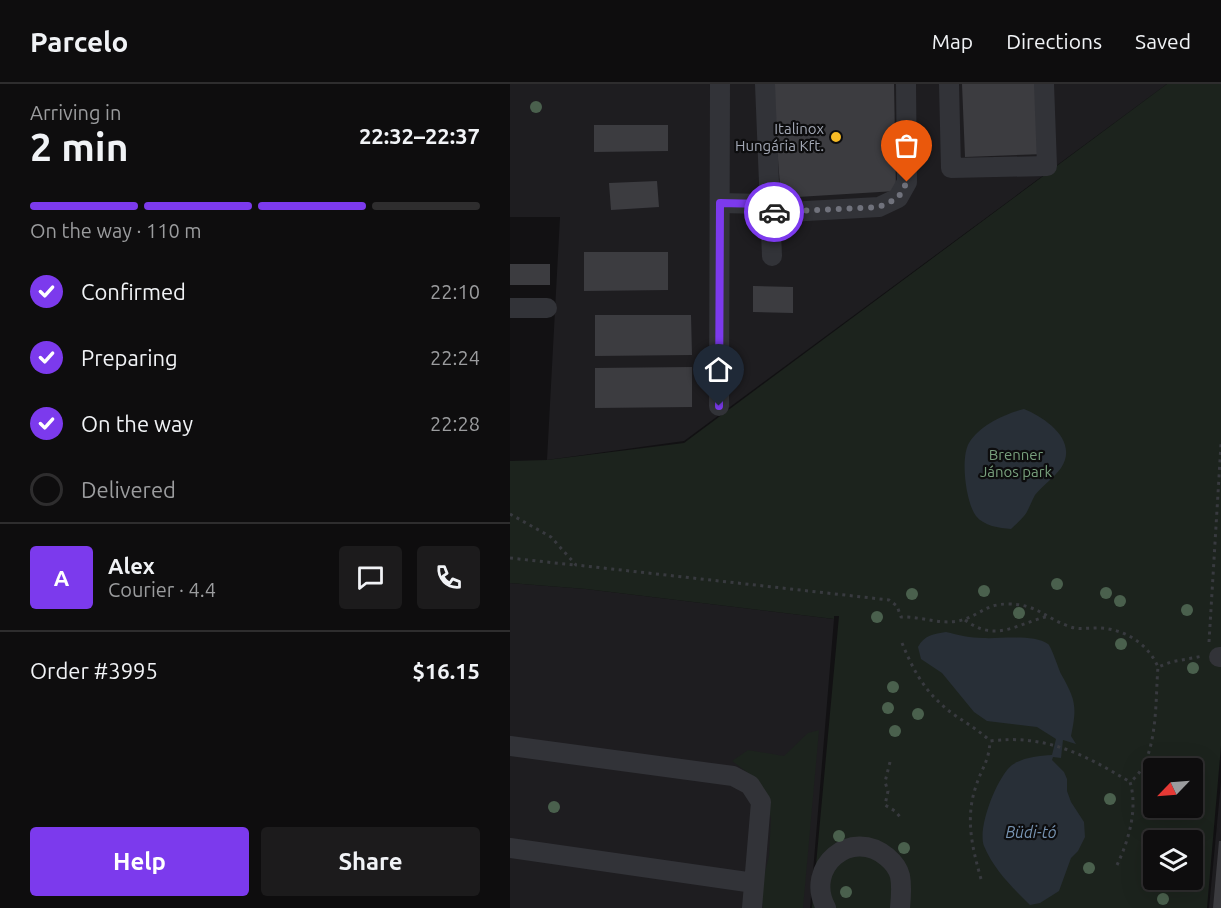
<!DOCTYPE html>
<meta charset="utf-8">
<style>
body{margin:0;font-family:Ubuntu,sans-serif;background:#1c1b1c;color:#f1f3f6;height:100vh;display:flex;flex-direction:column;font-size:22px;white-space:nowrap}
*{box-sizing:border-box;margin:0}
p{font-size:20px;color:#9b9c9e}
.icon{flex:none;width:33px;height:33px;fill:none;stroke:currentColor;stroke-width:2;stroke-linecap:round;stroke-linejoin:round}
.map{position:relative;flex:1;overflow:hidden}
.panel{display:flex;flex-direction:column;background:#0e0d0e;width:510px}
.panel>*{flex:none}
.needle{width:39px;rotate:245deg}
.fabs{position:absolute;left:633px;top:674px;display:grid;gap:12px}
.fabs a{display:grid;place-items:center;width:60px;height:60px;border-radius:6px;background:#0e0d0e;box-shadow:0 6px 24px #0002,0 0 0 2px #2e2d2e;font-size:30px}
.pin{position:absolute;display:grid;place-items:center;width:51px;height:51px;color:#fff;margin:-62px -26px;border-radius:50% 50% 50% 0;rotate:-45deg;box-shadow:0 0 6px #0007}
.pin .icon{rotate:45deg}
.courier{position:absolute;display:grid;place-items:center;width:60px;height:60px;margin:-30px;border:4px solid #7c3aed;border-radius:50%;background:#fff;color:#222;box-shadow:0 2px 8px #0007}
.head em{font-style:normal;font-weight:700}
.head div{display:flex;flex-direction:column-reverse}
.head{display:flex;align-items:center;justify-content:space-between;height:102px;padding:0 30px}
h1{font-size:39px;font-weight:700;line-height:45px}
.bar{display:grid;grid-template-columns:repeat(4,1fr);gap:9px 6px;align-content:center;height:72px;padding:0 30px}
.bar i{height:8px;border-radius:4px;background:#2e2d2e}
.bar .current{background:#7c3aed}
.bar p{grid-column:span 4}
.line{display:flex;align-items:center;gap:15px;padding:0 30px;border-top:2px solid #2e2d2e}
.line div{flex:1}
.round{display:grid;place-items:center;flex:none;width:63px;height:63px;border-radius:6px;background:#1c1b1c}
ol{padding:0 30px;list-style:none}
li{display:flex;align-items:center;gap:18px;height:66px}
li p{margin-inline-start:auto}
li .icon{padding:6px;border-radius:50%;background:#7c3aed;color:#fff;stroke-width:4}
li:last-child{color:#9b9c9e}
li i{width:33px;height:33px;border:3px solid #2e2d2e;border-radius:50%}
.button{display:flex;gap:12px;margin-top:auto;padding:12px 30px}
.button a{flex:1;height:69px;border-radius:6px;background:#7c3aed;color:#fff;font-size:24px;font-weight:700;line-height:69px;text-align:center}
.button a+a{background:#1c1b1c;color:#f1f3f6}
header{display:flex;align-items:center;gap:36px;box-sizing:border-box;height:84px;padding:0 30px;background:#0e0d0e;border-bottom:2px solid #2e2d2e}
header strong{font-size:28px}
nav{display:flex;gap:33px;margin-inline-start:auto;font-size:21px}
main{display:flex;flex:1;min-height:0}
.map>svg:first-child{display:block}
.built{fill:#1e1d20}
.green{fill:#1c231d;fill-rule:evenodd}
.water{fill:#282f37}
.building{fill:#3c3c40}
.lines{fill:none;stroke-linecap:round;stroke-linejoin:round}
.path{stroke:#383a3f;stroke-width:3;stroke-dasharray:3 4.5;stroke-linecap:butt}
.minor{stroke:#323338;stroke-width:20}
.tree{fill:#4a604d}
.done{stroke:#70727c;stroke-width:6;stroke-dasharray:0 10.8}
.route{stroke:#7c3aed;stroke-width:8}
.poi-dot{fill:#f7bb25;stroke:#0d0d0e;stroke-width:2}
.labels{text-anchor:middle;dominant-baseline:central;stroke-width:4.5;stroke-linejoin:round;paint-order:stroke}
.poi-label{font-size:15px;fill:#a2a7b4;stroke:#0d0d0e;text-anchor:end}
.park-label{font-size:15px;fill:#78a07d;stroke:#0d0d0e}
.water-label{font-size:16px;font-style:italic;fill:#7793b1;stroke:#0d0d0e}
</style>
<header>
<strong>Parcelo</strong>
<nav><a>Map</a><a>Directions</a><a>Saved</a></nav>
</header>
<main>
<section class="panel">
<div class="head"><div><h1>2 min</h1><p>Arriving in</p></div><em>22:32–22:37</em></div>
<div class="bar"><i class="current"></i><i class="current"></i><i class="current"></i><i></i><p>On the way · 110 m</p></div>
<ol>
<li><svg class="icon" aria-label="check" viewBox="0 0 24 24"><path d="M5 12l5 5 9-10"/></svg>Confirmed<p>22:10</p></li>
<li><svg class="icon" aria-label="check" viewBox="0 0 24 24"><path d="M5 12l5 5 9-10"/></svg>Preparing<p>22:24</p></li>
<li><svg class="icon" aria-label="check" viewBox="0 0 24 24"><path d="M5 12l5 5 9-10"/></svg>On the way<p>22:28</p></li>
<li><i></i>Delivered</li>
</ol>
<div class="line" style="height:108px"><b class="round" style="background:#7c3aed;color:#fff">A</b><div><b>Alex</b><p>Courier · 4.4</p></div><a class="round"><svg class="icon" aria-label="chat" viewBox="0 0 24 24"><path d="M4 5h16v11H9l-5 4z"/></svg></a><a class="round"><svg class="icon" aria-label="phone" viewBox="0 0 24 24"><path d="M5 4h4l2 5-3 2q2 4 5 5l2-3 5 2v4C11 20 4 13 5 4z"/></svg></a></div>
<div class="line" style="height:78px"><div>Order #3995</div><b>$16.15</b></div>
<div class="button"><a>Help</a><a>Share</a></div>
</section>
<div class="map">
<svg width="711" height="824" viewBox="0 0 711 824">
<rect width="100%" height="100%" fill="#121113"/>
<path class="built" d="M 0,0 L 657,0 L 174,357 L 37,376 L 50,133 L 0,133 Z
M 0,499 L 76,505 L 324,535 L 300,824 L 0,824 Z
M 711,698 L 711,824 L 699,824 Z"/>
<path class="green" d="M 657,0 L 711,0 L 711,662 L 697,824 L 302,824 L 329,532 L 324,532 L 324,535 L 76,505 L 0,499 L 0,377 L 37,376 L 174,359 ZM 644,684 L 682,684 L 682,723 L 644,723 ZM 644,756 L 682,756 L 682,795 L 644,795 Z
M 309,646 L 293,824 L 253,824 L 250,808 L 259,772 L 261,734 L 249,697 L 222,677 L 238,666 L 274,672 L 298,649 Z"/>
<path class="water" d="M 514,325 C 536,334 569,357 551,384 C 544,394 533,401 525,411 C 521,418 519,426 514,432 C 510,437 505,441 501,445 C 489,444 474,442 466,432 C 456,419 450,374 459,359 C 470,341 494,330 514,325 Z
M 436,548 C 448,551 461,554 473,554 C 490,555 524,550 538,560 C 541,562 548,583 551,590 C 566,616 567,623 561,652 L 566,660 L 553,656 L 551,674 L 543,673 L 542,676 L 554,688 L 557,695 L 557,707 L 561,718 L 574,738 L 575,753 L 568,767 L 561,774 L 549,807 L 530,819 L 520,821 C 502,803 484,786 474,762 C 467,744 487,693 502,681 C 514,673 528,672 542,671 L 546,655 L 527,643 L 477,637 L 464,628 L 432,589 L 411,575 L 408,563 C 414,551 424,550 436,548 Z"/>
<path class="building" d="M 262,0 L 384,0 L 386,107 L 271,114 Z
M 452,0 L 531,0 L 534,70 L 455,73 Z
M 84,41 L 158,41 L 158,67 L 84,68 Z
M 147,97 L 149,123 L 101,126 L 99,99 Z
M 74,168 L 158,168 L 158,206 L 74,207 Z
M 0,180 L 40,180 L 40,201 L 0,201 Z
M 243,202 L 283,203 L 283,229 L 243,228 Z
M 85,231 L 181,231 L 182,271 L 85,272 Z
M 182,283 L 182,323 L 85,324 L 85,284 Z
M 709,757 L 711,757 L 711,824 L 703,824 Z"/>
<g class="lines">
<path class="path" d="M 0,430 L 41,453 L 66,481 L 379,516 L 387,522 L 391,533 C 412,532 434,543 455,535 C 472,529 477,520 498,520 C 526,520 534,533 558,542 C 567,546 576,544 585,544 C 612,543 638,559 648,583 L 661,578 L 693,572
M 0,474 L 64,481
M 455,536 C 486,559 506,540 539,532
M 699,558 L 711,360
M 392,559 C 401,581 412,603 430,619 C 445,634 465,642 480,657 C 535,650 574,670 620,698
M 380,678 L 375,698 L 378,707 L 375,721 L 385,727 L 391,734
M 607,781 C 619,756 628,724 620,698 C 649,676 645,617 648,583
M 471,795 C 462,763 455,734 466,702 C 472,683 479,678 480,657"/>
<path class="minor" d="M 255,0 L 262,172
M 439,0 L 441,84 L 537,82 L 534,0
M 210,119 L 260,120
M 260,129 L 369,123 L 388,114 L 397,98 L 396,0
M 0,224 L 37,224
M 209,322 L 210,0
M 709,573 L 711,573
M 0,662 L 223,692 L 240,701 L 251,718 L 242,824
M 0,764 L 244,799
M 316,824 C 294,783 341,743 377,773 C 383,778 388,784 390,792 C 392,802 391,814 390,824"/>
</g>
<g class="tree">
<circle cx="26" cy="23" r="6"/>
<circle cx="547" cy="500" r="6"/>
<circle cx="474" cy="507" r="6"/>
<circle cx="596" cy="509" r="6"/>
<circle cx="402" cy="510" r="6"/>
<circle cx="610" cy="517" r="6"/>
<circle cx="677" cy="526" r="6"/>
<circle cx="509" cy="529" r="6"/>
<circle cx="367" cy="533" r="6"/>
<circle cx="611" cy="560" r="6"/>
<circle cx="683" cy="584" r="6"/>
<circle cx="383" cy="603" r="6"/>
<circle cx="378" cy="624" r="6"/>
<circle cx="408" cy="630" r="6"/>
<circle cx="385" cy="647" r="6"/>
<circle cx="600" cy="715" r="6"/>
<circle cx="44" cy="723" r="6"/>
<circle cx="329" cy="752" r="6"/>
<circle cx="394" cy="764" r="6"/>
<circle cx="579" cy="784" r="6"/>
<circle cx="336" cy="808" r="6"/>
<circle cx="653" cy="815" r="6"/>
</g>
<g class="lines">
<path class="done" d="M 264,128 L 369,123 L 388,114 L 397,98"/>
<path class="route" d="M 209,322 L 210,119 L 260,120 L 260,129 L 264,128"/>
</g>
<circle class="poi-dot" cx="326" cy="53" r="6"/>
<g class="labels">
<g class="poi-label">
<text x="314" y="44">Italinox<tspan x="314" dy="17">Hungária Kft.</tspan></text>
</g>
<g class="park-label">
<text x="506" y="370">Brenner<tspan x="506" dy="17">János park</tspan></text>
</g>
<g class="water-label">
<text x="521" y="748">Büdi-tó</text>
</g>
</g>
</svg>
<div class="fabs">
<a><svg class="needle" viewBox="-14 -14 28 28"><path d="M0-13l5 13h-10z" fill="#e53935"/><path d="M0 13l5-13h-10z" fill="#9b9c9e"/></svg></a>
<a><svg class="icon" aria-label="layers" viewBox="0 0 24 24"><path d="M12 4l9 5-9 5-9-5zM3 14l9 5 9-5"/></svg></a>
</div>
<div class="pin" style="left:397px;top:98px;background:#ea580c"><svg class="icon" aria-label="bag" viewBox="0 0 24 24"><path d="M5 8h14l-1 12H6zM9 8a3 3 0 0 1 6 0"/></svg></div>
<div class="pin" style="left:209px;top:322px;background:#1f2937"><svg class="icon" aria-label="home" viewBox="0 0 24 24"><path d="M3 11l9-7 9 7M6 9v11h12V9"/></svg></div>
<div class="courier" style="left:264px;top:128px"><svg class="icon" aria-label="car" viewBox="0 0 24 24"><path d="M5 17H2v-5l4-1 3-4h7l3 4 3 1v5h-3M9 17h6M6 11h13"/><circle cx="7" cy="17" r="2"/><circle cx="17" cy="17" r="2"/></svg></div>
</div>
</main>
